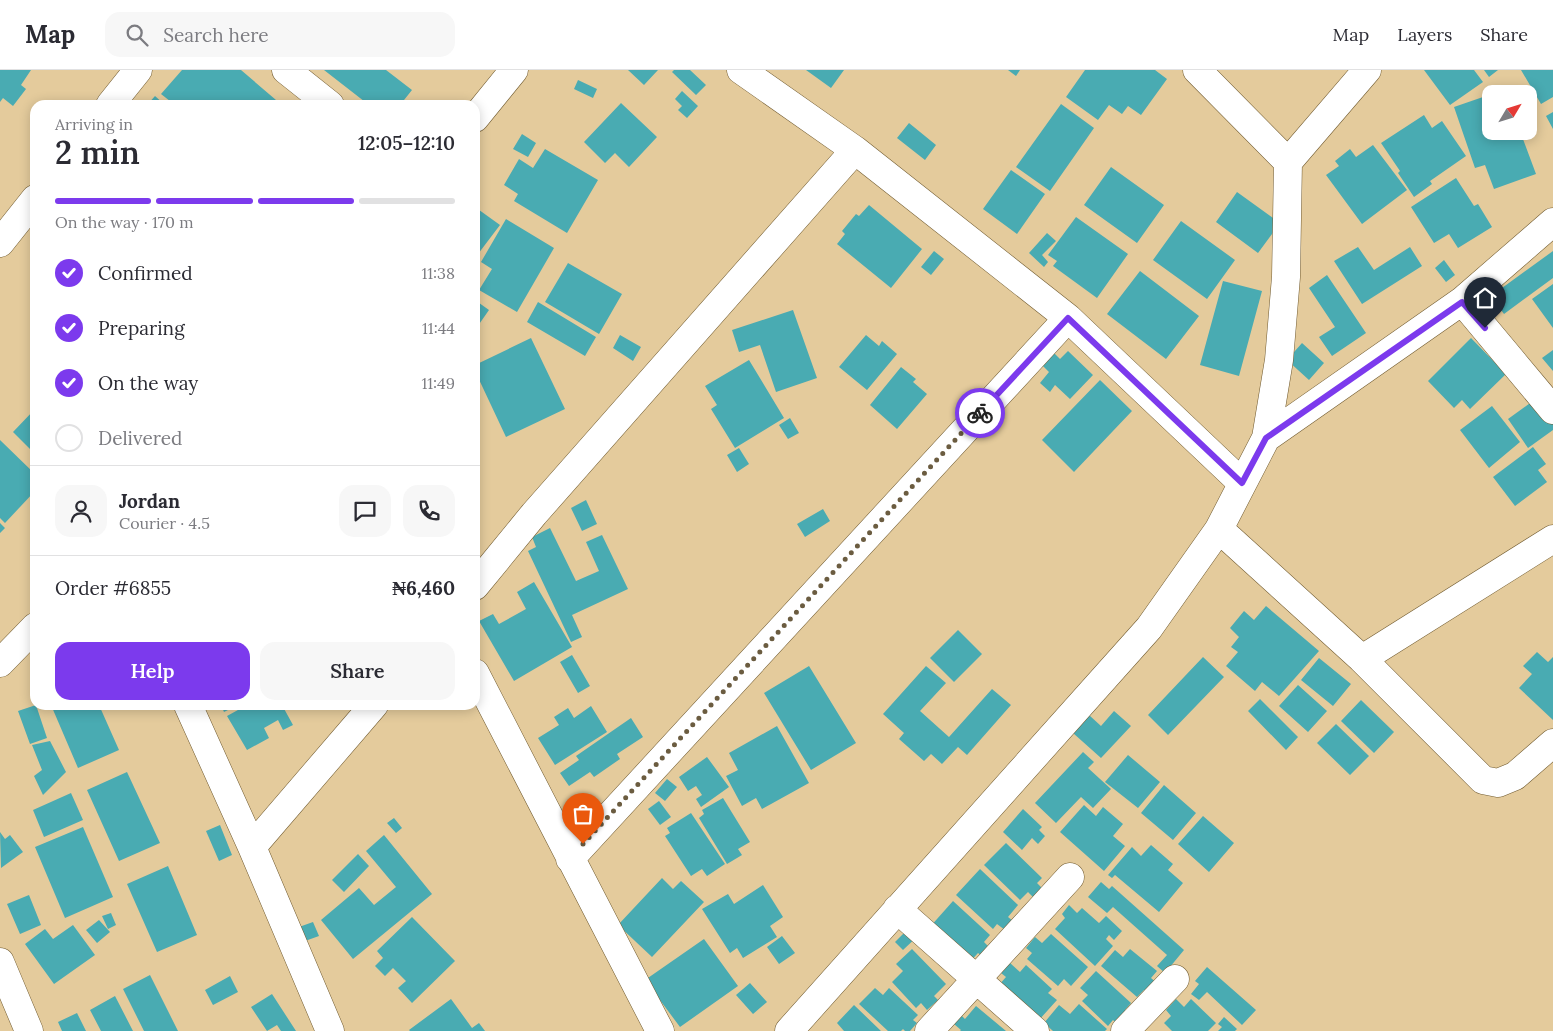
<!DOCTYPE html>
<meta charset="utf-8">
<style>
body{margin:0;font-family:Lora,serif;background:#f7f7f7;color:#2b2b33;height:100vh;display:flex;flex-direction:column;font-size:19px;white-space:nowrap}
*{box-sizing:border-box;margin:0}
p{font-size:16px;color:#7c7c81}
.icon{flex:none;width:28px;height:28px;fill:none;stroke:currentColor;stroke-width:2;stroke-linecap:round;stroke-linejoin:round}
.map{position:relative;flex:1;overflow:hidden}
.side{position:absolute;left:30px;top:30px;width:450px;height:610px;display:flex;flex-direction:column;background:#fff;border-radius:15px;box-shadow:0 2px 12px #0003}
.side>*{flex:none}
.needle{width:32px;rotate:52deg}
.buttons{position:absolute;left:1482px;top:15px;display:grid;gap:10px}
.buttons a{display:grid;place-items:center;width:55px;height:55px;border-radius:10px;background:#fff;box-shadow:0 2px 12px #0003;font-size:25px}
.pin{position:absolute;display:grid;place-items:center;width:42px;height:42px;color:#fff;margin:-51px -21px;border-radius:50% 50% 50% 0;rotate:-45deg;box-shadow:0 0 5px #0007}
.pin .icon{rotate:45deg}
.courier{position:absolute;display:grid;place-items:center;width:50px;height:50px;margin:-25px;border:4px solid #7c3aed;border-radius:50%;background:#fff;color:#222;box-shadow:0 1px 6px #0007}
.head em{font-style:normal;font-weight:600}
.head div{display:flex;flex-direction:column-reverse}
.head{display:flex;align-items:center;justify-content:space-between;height:85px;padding:0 25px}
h1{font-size:32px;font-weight:600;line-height:38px}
.bar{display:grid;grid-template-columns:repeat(4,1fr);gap:8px 5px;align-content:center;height:60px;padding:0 25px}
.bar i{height:6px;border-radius:4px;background:#e1e1e2}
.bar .on{background:#7c3aed}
.bar p{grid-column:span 4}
.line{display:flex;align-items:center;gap:12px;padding:0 25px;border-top:1px solid #e1e1e2}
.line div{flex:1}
.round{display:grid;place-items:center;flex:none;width:52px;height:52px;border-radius:15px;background:#f7f7f7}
ol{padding:0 25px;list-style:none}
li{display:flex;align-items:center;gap:15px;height:55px}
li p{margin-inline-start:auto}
li .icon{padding:5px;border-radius:50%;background:#7c3aed;color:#fff;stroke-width:4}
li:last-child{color:#7c7c81}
li i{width:28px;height:28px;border:2px solid #e1e1e2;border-radius:50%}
.action{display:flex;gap:10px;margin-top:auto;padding:10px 25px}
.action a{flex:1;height:58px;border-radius:15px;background:#7c3aed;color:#fff;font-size:20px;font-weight:600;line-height:58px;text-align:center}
.action a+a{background:#f7f7f7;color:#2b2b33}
header{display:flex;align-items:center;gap:30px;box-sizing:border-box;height:70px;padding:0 25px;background:#fff;border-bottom:1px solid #e1e1e2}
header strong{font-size:24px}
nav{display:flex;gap:28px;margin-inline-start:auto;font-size:18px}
.search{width:350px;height:45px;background:#f7f7f7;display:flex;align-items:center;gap:12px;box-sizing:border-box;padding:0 18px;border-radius:15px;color:#7c7c81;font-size:19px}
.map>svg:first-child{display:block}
.building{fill:#49abb2}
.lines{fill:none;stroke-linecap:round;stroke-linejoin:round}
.minor-casing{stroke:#715b30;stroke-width:29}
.minor{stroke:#fff;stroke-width:28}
.done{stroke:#6b5c40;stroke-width:5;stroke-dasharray:0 9}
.route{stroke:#7c3aed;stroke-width:6}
</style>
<header>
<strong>Map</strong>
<div class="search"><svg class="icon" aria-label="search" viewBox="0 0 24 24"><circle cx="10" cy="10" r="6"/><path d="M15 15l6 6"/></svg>Search here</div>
<nav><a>Map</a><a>Layers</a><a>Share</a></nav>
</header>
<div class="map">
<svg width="1553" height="961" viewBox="0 0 1553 961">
<rect width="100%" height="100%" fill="#e4cb9c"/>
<path class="building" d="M 0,0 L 31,0 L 21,15 L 26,19 L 13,36 L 3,28 L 0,32 Z
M 182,0 L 241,0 L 276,30 L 272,35 L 175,35 L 161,24 Z
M 324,0 L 386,0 L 412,20 L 400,35 L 369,35 Z
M 628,0 L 658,0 L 644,15 Z
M 674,0 L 690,0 L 706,15 L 696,25 L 672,2 Z
M 806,0 L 844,0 L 831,18 Z
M 1008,0 L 1020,0 L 1016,6 Z
M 1085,0 L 1155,0 L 1167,9 L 1141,45 L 1128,36 L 1122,44 L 1109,35 L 1098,50 L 1066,27 Z
M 1424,0 L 1474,0 L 1483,12 L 1450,35 Z
M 1484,0 L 1498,0 L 1489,7 Z
M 1521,0 L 1553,0 L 1553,27 L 1541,34 Z
M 578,10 L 597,19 L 593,28 L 574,19 Z
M 682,21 L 698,36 L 687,48 L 678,40 L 682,36 L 675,29 Z
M 155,26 L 165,35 L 147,35 Z
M 1483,27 L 1488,39 L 1491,37 L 1491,61 L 1520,61 L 1536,104 L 1494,119 L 1485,95 L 1475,98 L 1454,37 Z
M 621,33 L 657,67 L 629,97 L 615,83 L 605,93 L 584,72 Z
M 1061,34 L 1094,58 L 1050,121 L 1016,97 Z
M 1553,42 L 1553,59 L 1546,46 Z
M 1424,45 L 1432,58 L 1442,51 L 1466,86 L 1430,111 L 1432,114 L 1414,127 L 1398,103 L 1400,101 L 1381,73 Z
M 909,53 L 936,75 L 925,90 L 897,68 Z
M 522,64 L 536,73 L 528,87 L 513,79 Z
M 1373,75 L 1407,120 L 1362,154 L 1326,105 L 1339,96 L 1335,91 L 1350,79 L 1356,87 Z
M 545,79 L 598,110 L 567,163 L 514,131 L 518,124 L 504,115 L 519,89 L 533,98 Z
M 1111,97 L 1164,135 L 1137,173 L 1084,135 Z
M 1011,100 L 1045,124 L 1017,164 L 983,139 Z
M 1456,108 L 1474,136 L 1478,134 L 1492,157 L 1458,178 L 1449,164 L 1434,173 L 1411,137 Z
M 1237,122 L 1280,153 L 1258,183 L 1216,152 Z
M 869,135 L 922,179 L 891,218 L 837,174 L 845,164 L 842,161 L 856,144 L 859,146 Z
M 475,137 L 500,155 L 475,188 Z
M 1076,147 L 1128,184 L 1097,228 L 1053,196 L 1057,191 L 1048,185 Z
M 506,149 L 554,178 L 517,242 L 479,220 L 492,199 L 481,192 Z
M 1181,151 L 1235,190 L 1207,229 L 1153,190 Z
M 1047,163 L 1056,171 L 1042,185 L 1048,192 L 1044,197 L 1029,183 Z
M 1358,177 L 1374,200 L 1410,177 L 1422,196 L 1362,234 L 1334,191 Z
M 934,181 L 944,189 L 931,205 L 921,197 Z
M 1553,181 L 1553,208 L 1504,244 L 1491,226 Z
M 1444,190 L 1455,205 L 1446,212 L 1435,198 Z
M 568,193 L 622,224 L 599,264 L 545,232 Z
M 1140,201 L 1199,246 L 1166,289 L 1107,244 Z
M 1327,205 L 1366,263 L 1332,286 L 1319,267 L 1335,257 L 1309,218 Z
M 1223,211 L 1262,221 L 1239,306 L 1200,295 Z
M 1553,214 L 1553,258 L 1532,229 Z
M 475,230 L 489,240 L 475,260 Z
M 538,232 L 596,267 L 585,286 L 527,252 Z
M 793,240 L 817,308 L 776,322 L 760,275 L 739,282 L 732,260 Z
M 620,265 L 641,277 L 633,291 L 613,278 Z
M 866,265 L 879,276 L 882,271 L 897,284 L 867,320 L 839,297 Z
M 531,268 L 565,339 L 506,367 L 475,301 L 475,295 Z
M 1471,268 L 1506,304 L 1470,339 L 1462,330 L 1454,338 L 1428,311 Z
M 1302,273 L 1324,293 L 1309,310 L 1287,290 Z
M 1553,280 L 1553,301 L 1542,288 Z
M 1052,281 L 1060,289 L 1068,281 L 1093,305 L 1070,329 L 1055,315 L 1050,322 L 1040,313 L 1049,302 L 1040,293 Z
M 749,290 L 784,348 L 735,378 L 711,339 L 717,335 L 705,316 Z
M 901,297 L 916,309 L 913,312 L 927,324 L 897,359 L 870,335 Z
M 1100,310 L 1132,341 L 1074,402 L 1042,370 Z
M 1537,328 L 1553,350 L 1553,360 L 1528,378 L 1508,349 Z
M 1492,336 L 1520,372 L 1489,398 L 1460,360 Z
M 35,339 L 35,384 L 13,362 Z
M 790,348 L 799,363 L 788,369 L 779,355 Z
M 0,370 L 35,404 L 35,421 L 5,453 L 0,448 Z
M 1533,377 L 1546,394 L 1538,400 L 1547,412 L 1515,436 L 1493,407 Z
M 739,378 L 749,394 L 737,402 L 727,385 Z
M 586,430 L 597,454 L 582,461 L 571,438 Z
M 823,439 L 830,451 L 805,467 L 797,454 Z
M 0,453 L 5,458 L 0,463 Z
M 550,458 L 576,511 L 599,501 L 586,472 L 602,465 L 628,519 L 572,545 L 582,567 L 571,572 L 528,481 L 536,477 L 532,467 Z
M 534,512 L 572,577 L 514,611 L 479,551 L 493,544 L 499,554 L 526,539 L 517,522 Z
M 1266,536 L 1319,581 L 1279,626 L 1262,612 L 1255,621 L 1226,596 L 1238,582 L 1231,577 L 1239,567 L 1230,558 L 1244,541 L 1254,550 Z
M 958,560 L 982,584 L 954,612 L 930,588 Z
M 1537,582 L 1548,592 L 1553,587 L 1553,650 L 1519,618 L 1532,604 L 1523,596 Z
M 572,585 L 590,616 L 578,623 L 560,592 Z
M 1203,587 L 1224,607 L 1168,665 L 1148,645 Z
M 1319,588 L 1351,614 L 1333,636 L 1301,610 Z
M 809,596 L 856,673 L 811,700 L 764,623 Z
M 926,596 L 946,613 L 920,641 L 949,667 L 992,619 L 1011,635 L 967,685 L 958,677 L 942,694 L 931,684 L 924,691 L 899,669 L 904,663 L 883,644 Z
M 1298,615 L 1327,641 L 1308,662 L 1279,636 Z
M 1260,629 L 1298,667 L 1286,680 L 1248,641 Z
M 1361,630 L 1394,662 L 1374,683 L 1341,651 Z
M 36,635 L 47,668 L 30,674 L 18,641 Z
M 51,635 L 99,635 L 119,680 L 78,698 Z
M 221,635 L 238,635 L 224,642 Z
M 247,635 L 282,635 L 293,655 L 283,660 L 278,650 L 264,658 L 269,668 L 247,680 L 227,646 Z
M 591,636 L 607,662 L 555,695 L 538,668 L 559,655 L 554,647 L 568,638 L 574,648 Z
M 1114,641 L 1131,656 L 1101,688 L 1073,663 L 1089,645 L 1101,656 Z
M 631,648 L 643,667 L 617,684 L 620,689 L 594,707 L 590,702 L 569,716 L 560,703 L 579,690 L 576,686 Z
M 1336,654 L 1369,686 L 1350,705 L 1317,673 Z
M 777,656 L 809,713 L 762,739 L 756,728 L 742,736 L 726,706 L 738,700 L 729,683 Z
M 50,671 L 66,702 L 43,725 L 34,706 L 42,700 L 32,675 Z
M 1083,682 L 1094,692 L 1088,698 L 1111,719 L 1093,738 L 1081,727 L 1056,753 L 1035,733 Z
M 1128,685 L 1160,712 L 1138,738 L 1105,712 Z
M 707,687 L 729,717 L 701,737 L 696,729 L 702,725 L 696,716 L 688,721 L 679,707 Z
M 127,702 L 160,773 L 119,791 L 87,720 Z
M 667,709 L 677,717 L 665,731 L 655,723 Z
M 1164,715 L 1196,743 L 1173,770 L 1141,743 Z
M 71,723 L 83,750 L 44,767 L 33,740 Z
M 723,728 L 750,772 L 738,779 L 742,785 L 727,794 L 699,748 L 704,744 L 702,740 Z
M 659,731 L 671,747 L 660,755 L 648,739 Z
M 1084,735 L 1096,746 L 1103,737 L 1123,754 L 1113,766 L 1125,776 L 1104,801 L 1060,762 Z
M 1023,739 L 1042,757 L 1039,760 L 1045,766 L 1038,774 L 1032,768 L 1022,780 L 1003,762 Z
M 691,743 L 725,794 L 707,806 L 702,799 L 691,806 L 665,766 L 670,763 L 667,758 Z
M 1203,746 L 1234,773 L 1209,802 L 1178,774 Z
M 394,748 L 402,758 L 396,763 L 387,753 Z
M 220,755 L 232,785 L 219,791 L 206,761 Z
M 83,757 L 113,827 L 65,848 L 35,777 Z
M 0,762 L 5,769 L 10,765 L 23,782 L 1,798 Z
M 384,765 L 432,824 L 353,889 L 321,850 L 359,818 L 374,835 L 396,817 L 366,781 Z
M 1006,773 L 1042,808 L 1037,813 L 1042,818 L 1033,827 L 1028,822 L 1020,830 L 984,795 Z
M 1151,775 L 1173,794 L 1168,800 L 1183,813 L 1159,842 L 1115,805 L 1112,808 L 1108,805 L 1132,777 L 1141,786 Z
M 358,784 L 369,796 L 344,822 L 332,810 Z
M 168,796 L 197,865 L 157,882 L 127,814 Z
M 980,799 L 1018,835 L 1008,847 L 1013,851 L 1005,860 L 997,854 L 993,859 L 956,825 Z
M 662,808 L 673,819 L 681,811 L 704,832 L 652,887 L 618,855 Z
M 1101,812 L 1109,819 L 1112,816 L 1184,880 L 1165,903 L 1157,896 L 1167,885 L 1113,837 L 1107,843 L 1088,827 Z
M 763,815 L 783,847 L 770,856 L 777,867 L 743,888 L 737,878 L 730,883 L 702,839 L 728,824 L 734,834 Z
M 29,825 L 41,855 L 20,864 L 7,834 Z
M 953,831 L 990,865 L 984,872 L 990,878 L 982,886 L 978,883 L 968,894 L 929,858 Z
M 1069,835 L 1077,843 L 1082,838 L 1099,853 L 1106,846 L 1122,861 L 1114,870 L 1109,865 L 1106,869 L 1113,876 L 1095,896 L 1055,859 L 1065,848 L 1062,844 Z
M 111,843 L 116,855 L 108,859 L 102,846 Z
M 412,847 L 455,891 L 412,933 L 398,918 L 406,911 L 393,898 L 385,906 L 375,896 L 383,888 L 377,881 Z
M 99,850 L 110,862 L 97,873 L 86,860 Z
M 313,852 L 319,866 L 305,871 L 299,857 Z
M 73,855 L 95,885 L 54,914 L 25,874 L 45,859 L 53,869 Z
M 912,855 L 920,864 L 903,880 L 895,872 Z
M 1051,864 L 1088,897 L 1071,916 L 1064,909 L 1058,916 L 1027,889 L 1032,883 L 1026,878 L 1035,867 L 1042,873 Z
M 782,866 L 795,883 L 779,894 L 767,877 Z
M 704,869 L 738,916 L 680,957 L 645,910 Z
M 912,879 L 946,914 L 934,926 L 938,930 L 927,940 L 921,933 L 916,938 L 892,912 L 903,901 L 896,894 Z
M 1130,879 L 1157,901 L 1151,908 L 1158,914 L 1149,924 L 1144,920 L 1137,927 L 1101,896 L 1115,880 L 1123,887 Z
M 1010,893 L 1020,902 L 1026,895 L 1052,919 L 1048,923 L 1057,930 L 1039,950 L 999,915 L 1006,907 L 1001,903 Z
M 1207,897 L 1256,940 L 1242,955 L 1207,922 L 1199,930 L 1191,924 L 1199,914 L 1195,911 Z
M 1096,901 L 1131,933 L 1125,940 L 1129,943 L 1118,955 L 1113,950 L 1108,956 L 1082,931 L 1088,925 L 1080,918 Z
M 150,905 L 178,961 L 144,961 L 123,919 Z
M 230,906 L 238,922 L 213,935 L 205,920 Z
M 750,913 L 767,932 L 753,944 L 736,925 Z
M 875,918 L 883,925 L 889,918 L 918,945 L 913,950 L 917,953 L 910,961 L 905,961 L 903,959 L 901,961 L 888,961 L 859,934 Z
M 272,924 L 296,961 L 281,961 L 277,955 L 267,961 L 251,937 Z
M 115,926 L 133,961 L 101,961 L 90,940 Z
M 451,929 L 472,958 L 479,953 L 485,961 L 410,961 L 409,960 Z
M 1176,929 L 1184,937 L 1191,929 L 1216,953 L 1208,961 L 1172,961 L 1164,953 L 1171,946 L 1166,940 Z
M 1079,934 L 1107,959 L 1105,961 L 1053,961 L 1044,953 L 1059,935 L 1070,944 Z
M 854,935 L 881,961 L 844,961 L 837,953 Z
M 976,936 L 1006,961 L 960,961 L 961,960 L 954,954 L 961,945 L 965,949 Z
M 77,943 L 86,961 L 62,961 L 58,952 Z
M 1224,947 L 1237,959 L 1235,961 L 1218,961 L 1222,957 L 1218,954 Z"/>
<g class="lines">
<g class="minor-casing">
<path id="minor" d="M 286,0 L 330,35
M 741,0 L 855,80 L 1068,248 L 1242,413
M 1197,0 L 1288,92
M 110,35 L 138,0
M 475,48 L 514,0
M 0,173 L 35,129
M 1462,231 L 1553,340
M 1266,368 L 1279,290 L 1286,207 L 1288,92 L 1367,0
M 1219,459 L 1362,589 L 1553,469
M 475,516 L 534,444 L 855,80
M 1362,589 L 1483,710 L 1498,713 L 1515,706 L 1553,673
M 0,593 L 35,557
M 475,603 L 660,961
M 188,635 L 252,777 L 330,961
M 252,777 L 374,635
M 570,789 L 1068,248
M 897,839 L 1035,961
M 0,892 L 29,961
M 789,961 L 1149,558 L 1219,459 L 1266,368 L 1462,231 L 1553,152
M 929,961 L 1070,807
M 1125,961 L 1175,909"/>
</g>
<use href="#minor" class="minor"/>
</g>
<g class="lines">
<path class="done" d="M 583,774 L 980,343"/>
<path class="route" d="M 980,343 L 1068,248 L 1242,413 L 1266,368 L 1462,232 L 1485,258"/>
</g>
</svg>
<div class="buttons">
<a><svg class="needle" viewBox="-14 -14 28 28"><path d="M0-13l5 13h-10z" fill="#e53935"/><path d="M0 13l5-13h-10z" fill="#7c7c81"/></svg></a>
</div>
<div class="pin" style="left:583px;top:774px;background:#ea580c"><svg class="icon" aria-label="bag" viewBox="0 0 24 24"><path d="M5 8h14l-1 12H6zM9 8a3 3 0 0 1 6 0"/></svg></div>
<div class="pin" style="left:1485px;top:258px;background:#1f2937"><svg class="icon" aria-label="home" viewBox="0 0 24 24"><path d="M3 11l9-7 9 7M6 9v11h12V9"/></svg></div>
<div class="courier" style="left:980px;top:343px"><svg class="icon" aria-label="bike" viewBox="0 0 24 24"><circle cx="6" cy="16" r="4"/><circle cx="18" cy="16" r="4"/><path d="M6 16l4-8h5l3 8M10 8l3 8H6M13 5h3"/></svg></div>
<section class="side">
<div class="head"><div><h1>2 min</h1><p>Arriving in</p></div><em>12:05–12:10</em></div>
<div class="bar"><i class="on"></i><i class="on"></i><i class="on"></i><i></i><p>On the way · 170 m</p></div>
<ol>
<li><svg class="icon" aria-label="check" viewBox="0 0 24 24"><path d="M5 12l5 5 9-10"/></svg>Confirmed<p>11:38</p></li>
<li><svg class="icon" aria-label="check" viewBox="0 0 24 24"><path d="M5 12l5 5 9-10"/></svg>Preparing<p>11:44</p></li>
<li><svg class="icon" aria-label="check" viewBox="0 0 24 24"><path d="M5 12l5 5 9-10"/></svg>On the way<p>11:49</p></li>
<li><i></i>Delivered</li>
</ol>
<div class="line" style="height:90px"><a class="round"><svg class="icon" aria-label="person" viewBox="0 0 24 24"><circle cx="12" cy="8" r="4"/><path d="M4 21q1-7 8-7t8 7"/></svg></a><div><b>Jordan</b><p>Courier · 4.5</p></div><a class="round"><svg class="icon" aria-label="chat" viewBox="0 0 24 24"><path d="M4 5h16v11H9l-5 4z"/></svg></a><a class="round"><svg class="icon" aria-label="phone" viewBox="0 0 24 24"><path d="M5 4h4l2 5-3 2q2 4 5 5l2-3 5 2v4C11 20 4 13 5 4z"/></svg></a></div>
<div class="line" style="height:65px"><div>Order #6855</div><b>₦6,460</b></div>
<div class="action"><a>Help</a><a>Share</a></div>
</section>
</div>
